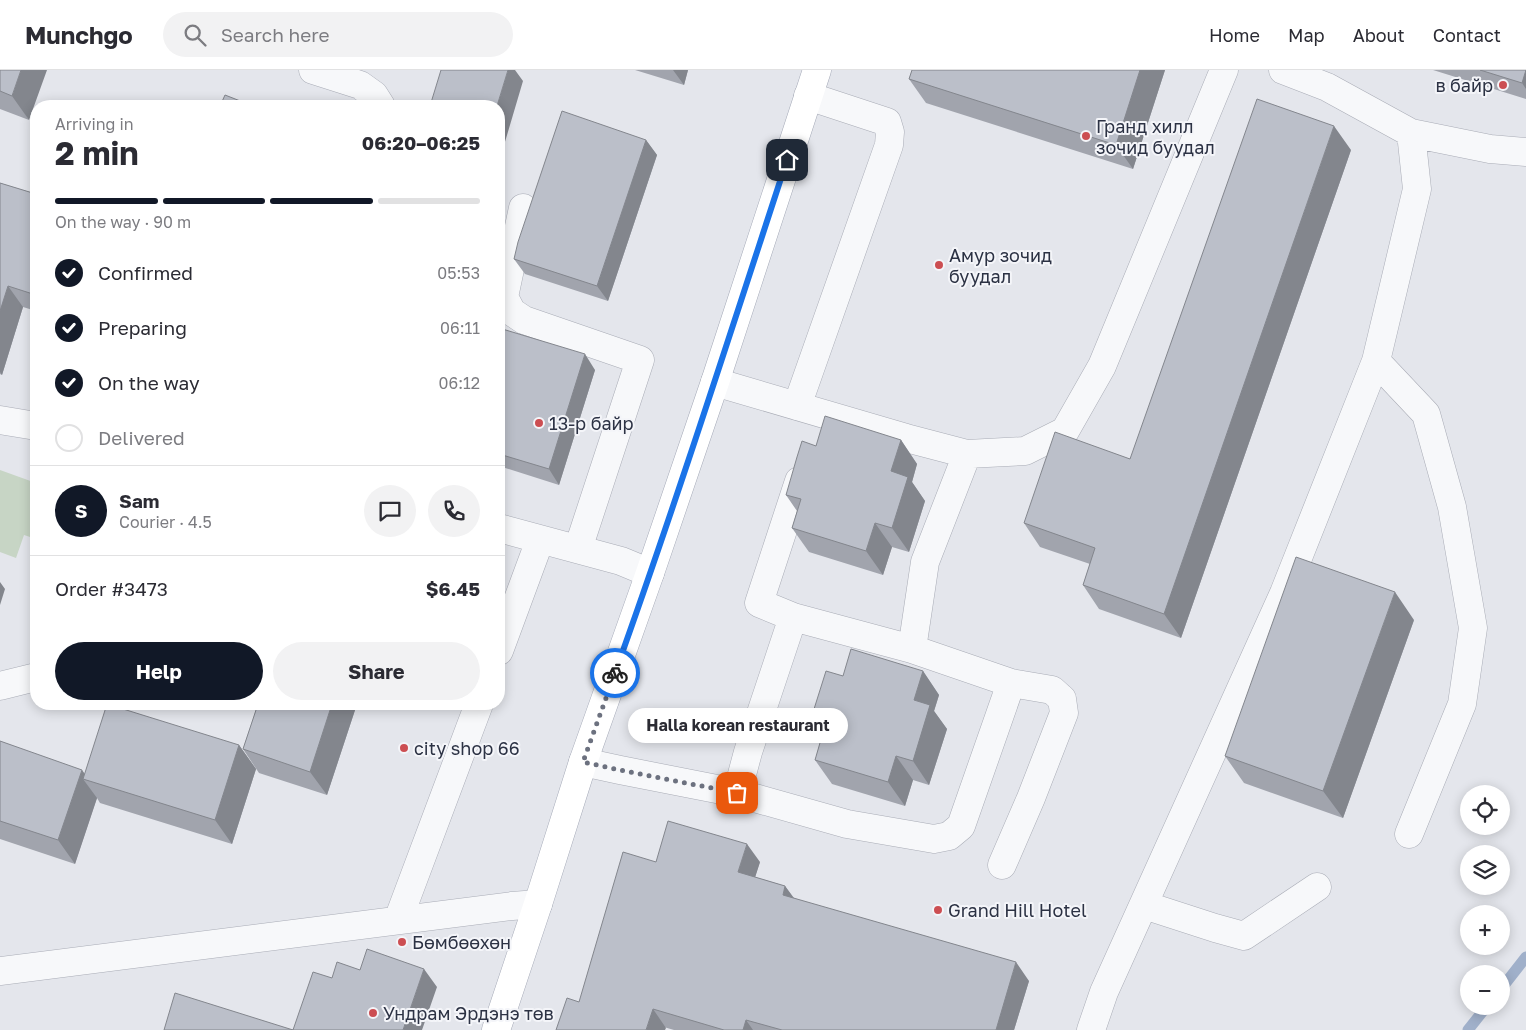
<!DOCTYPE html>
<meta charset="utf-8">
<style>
body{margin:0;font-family:"Golos Text",sans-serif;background:#f2f2f3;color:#2b2b33;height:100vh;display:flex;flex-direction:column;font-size:19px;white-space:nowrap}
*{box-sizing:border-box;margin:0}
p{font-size:16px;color:#7c7c81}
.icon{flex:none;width:28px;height:28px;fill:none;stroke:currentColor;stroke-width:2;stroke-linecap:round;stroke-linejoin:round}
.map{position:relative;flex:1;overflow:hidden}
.side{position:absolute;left:30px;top:30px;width:475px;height:610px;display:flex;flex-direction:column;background:#fff;border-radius:20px;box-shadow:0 2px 12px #0003}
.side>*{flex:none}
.tools{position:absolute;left:1460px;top:715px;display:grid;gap:10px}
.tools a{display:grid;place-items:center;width:50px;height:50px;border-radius:50%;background:#fff;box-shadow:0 2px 12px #0003;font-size:25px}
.pin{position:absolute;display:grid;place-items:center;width:42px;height:42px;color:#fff;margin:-21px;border-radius:10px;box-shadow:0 2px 8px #0006}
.courier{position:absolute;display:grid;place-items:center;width:50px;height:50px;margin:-25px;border:4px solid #1a73e8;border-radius:50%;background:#fff;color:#222;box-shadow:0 1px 6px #0007}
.bubble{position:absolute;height:35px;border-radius:18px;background:#fff;box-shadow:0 2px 12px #0003;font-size:16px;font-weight:700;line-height:35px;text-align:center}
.head em{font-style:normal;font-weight:700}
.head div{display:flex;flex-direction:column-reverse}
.head{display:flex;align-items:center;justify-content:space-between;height:85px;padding:0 25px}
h1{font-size:32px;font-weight:700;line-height:38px}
.bar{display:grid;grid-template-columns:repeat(4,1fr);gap:8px 5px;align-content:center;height:60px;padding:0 25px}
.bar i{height:6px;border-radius:4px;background:#e1e1e2}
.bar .selected{background:#111827}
.bar p{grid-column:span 4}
.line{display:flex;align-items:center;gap:12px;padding:0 25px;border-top:1px solid #e1e1e2}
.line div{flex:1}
.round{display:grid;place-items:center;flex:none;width:52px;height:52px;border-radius:26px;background:#f2f2f3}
ol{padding:0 25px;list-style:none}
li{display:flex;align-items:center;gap:15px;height:55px}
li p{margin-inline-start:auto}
li .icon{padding:5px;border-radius:50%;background:#111827;color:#fff;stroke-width:4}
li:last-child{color:#7c7c81}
li i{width:28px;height:28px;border:2px solid #e1e1e2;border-radius:50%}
.cta{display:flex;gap:10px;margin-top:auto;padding:10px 25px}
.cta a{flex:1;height:58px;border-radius:30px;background:#111827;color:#fff;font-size:20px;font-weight:700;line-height:58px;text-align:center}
.cta a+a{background:#f2f2f3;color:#2b2b33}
header{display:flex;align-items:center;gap:30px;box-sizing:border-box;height:70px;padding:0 25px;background:#fff;border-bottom:1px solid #e1e1e2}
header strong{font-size:24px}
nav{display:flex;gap:28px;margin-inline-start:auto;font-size:18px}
.search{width:350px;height:45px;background:#f2f2f3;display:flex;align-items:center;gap:12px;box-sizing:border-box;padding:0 18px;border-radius:28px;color:#7c7c81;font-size:19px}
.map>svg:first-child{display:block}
.green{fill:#c7d5c5}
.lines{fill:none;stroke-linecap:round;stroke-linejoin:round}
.stream{stroke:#a0b0ca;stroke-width:11}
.minor-casing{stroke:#a9acb6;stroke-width:29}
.major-casing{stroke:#a4a9b7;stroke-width:29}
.minor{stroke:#f7f8fa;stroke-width:28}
.major{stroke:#fff;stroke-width:28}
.wall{fill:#a1a4ad}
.shaded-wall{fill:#83868d}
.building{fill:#bbbfc9;stroke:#83868d}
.done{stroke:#6c717f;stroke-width:5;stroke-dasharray:0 9}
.route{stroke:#1a73e8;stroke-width:6}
.poi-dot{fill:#cc4e52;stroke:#f4f5f9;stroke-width:2}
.labels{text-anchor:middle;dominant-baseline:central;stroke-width:4;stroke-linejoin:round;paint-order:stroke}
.poi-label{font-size:18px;fill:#2c3244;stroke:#f4f5f9;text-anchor:start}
</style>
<header>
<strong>Munchgo</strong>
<div class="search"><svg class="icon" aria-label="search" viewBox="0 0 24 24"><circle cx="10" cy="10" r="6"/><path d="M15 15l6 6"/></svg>Search here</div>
<nav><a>Home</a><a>Map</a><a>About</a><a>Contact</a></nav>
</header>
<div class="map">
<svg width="1526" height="960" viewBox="0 0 1526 960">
<rect width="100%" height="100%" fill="#e4e6ec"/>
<path class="green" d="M 0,400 L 36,413 L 36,469 L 24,465 L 16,488 L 0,482 Z"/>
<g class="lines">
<path class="stream" d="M 1501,919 L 1526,887
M 1468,960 L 1487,936"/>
<g class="minor-casing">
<path id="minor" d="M 313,0 L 360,15 L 374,25 L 381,36
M 1283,0 L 1327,17 L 1411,63 L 1490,79 L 1526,82
M 523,138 L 504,227 L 512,242 L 524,250 L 640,290 L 578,479
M 1376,291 L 1426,344 L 1452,437 L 1473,558 L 1462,634 L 1409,764
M 715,312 L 906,368 L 967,384 L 1025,381 L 1065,361 L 1102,296 L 1224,0
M 797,336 L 889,75 L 890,62 L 887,52 L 808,26
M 0,350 L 36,356
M 799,411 L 759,533 L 793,547 L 912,579 L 1011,613 L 1052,620 L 1062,629 L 1064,643 L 1031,728 L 1002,795
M 499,458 L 621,491 L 650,503
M 912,579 L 925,492 L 967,384
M 499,581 L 540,470
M 0,616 L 36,607
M 583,692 L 620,700 L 737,723 L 847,754 L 934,769 L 949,766 L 961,756 L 1011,613
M 737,723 L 748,682 L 793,547
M 1144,835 L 1215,858 L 1244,866 L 1317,817
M 398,850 L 479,634
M 0,901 L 512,836 L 538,834
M 1091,960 L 1104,922 L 1284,523 L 1376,291 L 1417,119 L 1411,63"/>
</g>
<g class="major-casing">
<path id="major" d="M 496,960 L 538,834 L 583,692 L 650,503 L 715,312 L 817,0"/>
</g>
<use href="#minor" class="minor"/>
<use href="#major" class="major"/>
</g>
<path class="wall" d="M 0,0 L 29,50 L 0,39 Z
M 635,0 L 688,0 L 684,15 Z
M 912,0 L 1165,0 L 1133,99 L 926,33 L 909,9 Z
M 1433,0 L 1526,0 L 1526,29 Z
M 646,70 L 657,85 L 608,231 L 525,204 L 514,189 Z
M 1351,80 L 1181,568 L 1099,539 L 1083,515 L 1090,494 L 1040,477 L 1024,453 L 1130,389 Z
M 0,113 L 36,124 L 36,241 L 23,237 L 2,305 L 0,304 Z
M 499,260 L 595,300 L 559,415 L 499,396 Z
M 901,370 L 917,394 L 912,412 L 925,431 L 909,482 L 892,477 L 883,505 L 809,482 L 792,458 L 797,441 L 786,425 L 816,376 Z
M 1414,550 L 1343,748 L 1244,713 L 1225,686 Z
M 923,601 L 939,625 L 934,641 L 947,659 L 929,715 L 913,710 L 905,736 L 832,714 L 815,690 L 821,671 L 809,655 L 843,606 Z
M 258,634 L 357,634 L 327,725 L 259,703 L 243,679 Z
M 0,671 L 85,704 L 239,675 L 256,699 L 232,774 L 100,733 L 97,728 L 75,794 L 0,769 Z
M 760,792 L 755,807 L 785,816 L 794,828 L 1029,911 L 1014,960 L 674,960 L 579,932 Z"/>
<path class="shaded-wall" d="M 21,0 L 47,0 L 29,50 L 12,26 Z
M 508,0 L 515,0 L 523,11 L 499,92 L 499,36 L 497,36 Z
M 673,0 L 688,0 L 684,15 Z
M 1140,0 L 1165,0 L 1133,99 L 1116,75 Z
M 1526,0 L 1526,19 L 1522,13 Z
M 1334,56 L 1351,80 L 1181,568 L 1164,544 Z
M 646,70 L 657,85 L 608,231 L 597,216 Z
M 8,216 L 23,237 L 2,305 L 0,302 L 0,241 Z
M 585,284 L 595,300 L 559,415 L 549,399 Z
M 901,370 L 917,394 L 912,412 L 925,431 L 909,482 L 892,458 L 891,401 Z
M 875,453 L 892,477 L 883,505 L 866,481 Z
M 0,512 L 5,519 L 0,535 Z
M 1395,522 L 1414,550 L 1343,748 L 1323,721 Z
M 923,601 L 939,625 L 934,641 L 947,659 L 929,715 L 913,691 L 914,630 Z
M 332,634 L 357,634 L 327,725 L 310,702 Z
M 239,675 L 256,699 L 232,774 L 215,750 Z
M 896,686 L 913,710 L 905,736 L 888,712 Z
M 82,700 L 90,711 L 83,709 L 97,728 L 75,794 L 58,770 Z
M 747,774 L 760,792 L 751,820 L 738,802 Z
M 785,816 L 798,834 L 783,825 Z
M 1016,892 L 1029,911 L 1014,960 L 996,960 Z
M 424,899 L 437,917 L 422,960 L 403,960 Z
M 653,939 L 666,958 L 665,960 L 646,960 Z
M 746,950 L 753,960 L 743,960 Z"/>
<path class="building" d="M 0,0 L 21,0 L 12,26 L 0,21 Z
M 441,0 L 508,0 L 497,36 L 430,36 Z
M 912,0 L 1140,0 L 1116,75 L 909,9 Z
M 1480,0 L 1526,0 L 1522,13 Z
M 225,25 L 253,36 L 220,36 Z
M 1257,29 L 1334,56 L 1164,544 L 1083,515 L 1095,478 L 1024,453 L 1055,362 L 1130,389 Z
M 562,41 L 646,70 L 597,216 L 514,189 L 518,172 Z
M 0,113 L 36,124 L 36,225 L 8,216 L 0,241 Z
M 499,258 L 585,284 L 549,399 L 499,384 Z
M 825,346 L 901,370 L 891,401 L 908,407 L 892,458 L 875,453 L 866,481 L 792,458 L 801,429 L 786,425 L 797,387 L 802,371 L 816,376 Z
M 1296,487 L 1395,522 L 1323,721 L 1225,686 Z
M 851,579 L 923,601 L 914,630 L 930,635 L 913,691 L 896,686 L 888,712 L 815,690 L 824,659 L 809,655 L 826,601 L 843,606 Z
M 107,634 L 239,675 L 215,750 L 83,709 Z
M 258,634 L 332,634 L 310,702 L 243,679 Z
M 0,671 L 82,700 L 58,770 L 0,751 Z
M 668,751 L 747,774 L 738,802 L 785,816 L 783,825 L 1016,892 L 996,960 L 782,960 L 746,950 L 743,960 L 724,960 L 653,939 L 646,960 L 556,960 L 567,928 L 579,932 L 623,782 L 656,792 Z
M 367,879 L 424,899 L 403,960 L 164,960 L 175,923 L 293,960 L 313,902 L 332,908 L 337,892 L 360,900 Z"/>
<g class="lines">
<path class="done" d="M 615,603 L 583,692 L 620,700 L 737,723"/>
<path class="route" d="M 615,603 C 676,433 731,261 787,90"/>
</g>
<g class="poi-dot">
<circle cx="1503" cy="15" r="5"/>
<circle cx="1086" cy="66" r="5"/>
<circle cx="939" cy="195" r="5"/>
<circle cx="539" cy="353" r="5"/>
<circle cx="404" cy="678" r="5"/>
<circle cx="938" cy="840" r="5"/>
<circle cx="402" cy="872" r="5"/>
<circle cx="373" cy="943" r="5"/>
</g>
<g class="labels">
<g class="poi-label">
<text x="1493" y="15" text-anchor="end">в байр</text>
<text x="1096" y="56">Гранд хилл<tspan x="1096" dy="21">зочид буудал</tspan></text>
<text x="949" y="185">Амур зочид<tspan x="949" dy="21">буудал</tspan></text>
<text x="549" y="353">13-р байр</text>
<text x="414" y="678">city shop 66</text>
<text x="948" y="840">Grand Hill Hotel</text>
<text x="412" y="872">Бөмбөөхөн</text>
<text x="383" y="943">Ундрам Эрдэнэ төв</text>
</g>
</g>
</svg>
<div class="tools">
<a><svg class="icon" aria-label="locate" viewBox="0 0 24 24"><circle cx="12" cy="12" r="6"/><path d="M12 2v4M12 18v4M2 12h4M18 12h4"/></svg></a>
<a><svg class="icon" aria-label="layers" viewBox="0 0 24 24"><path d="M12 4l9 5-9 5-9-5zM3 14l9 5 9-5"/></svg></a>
<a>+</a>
<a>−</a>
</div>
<div class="pin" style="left:737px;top:723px;background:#ea580c"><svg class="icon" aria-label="bag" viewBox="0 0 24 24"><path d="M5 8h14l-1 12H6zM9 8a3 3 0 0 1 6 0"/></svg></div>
<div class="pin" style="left:787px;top:90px;background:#1f2937"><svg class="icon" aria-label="home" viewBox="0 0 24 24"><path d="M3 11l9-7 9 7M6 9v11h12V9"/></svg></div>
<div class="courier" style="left:615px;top:603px"><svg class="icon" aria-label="bike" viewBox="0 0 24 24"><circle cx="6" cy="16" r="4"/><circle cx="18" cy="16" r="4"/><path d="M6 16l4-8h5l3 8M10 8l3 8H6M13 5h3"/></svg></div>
<div class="bubble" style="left:628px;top:638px;width:220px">Halla korean restaurant</div>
<section class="side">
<div class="head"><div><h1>2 min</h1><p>Arriving in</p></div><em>06:20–06:25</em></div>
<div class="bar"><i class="selected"></i><i class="selected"></i><i class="selected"></i><i></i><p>On the way · 90 m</p></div>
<ol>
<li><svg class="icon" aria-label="check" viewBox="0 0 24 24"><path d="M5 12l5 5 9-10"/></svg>Confirmed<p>05:53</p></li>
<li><svg class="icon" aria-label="check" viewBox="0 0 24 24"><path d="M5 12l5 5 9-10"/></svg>Preparing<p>06:11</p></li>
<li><svg class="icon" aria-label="check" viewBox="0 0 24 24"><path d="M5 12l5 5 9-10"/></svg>On the way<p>06:12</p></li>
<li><i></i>Delivered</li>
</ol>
<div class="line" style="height:90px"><b class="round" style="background:#111827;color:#fff">S</b><div><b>Sam</b><p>Courier · 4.5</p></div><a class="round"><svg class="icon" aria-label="chat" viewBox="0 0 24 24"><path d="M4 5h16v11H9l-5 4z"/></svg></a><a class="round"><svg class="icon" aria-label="phone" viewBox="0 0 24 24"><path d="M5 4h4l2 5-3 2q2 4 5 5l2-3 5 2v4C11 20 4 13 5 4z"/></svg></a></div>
<div class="line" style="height:65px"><div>Order #3473</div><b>$6.45</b></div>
<div class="cta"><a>Help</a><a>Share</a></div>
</section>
</div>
